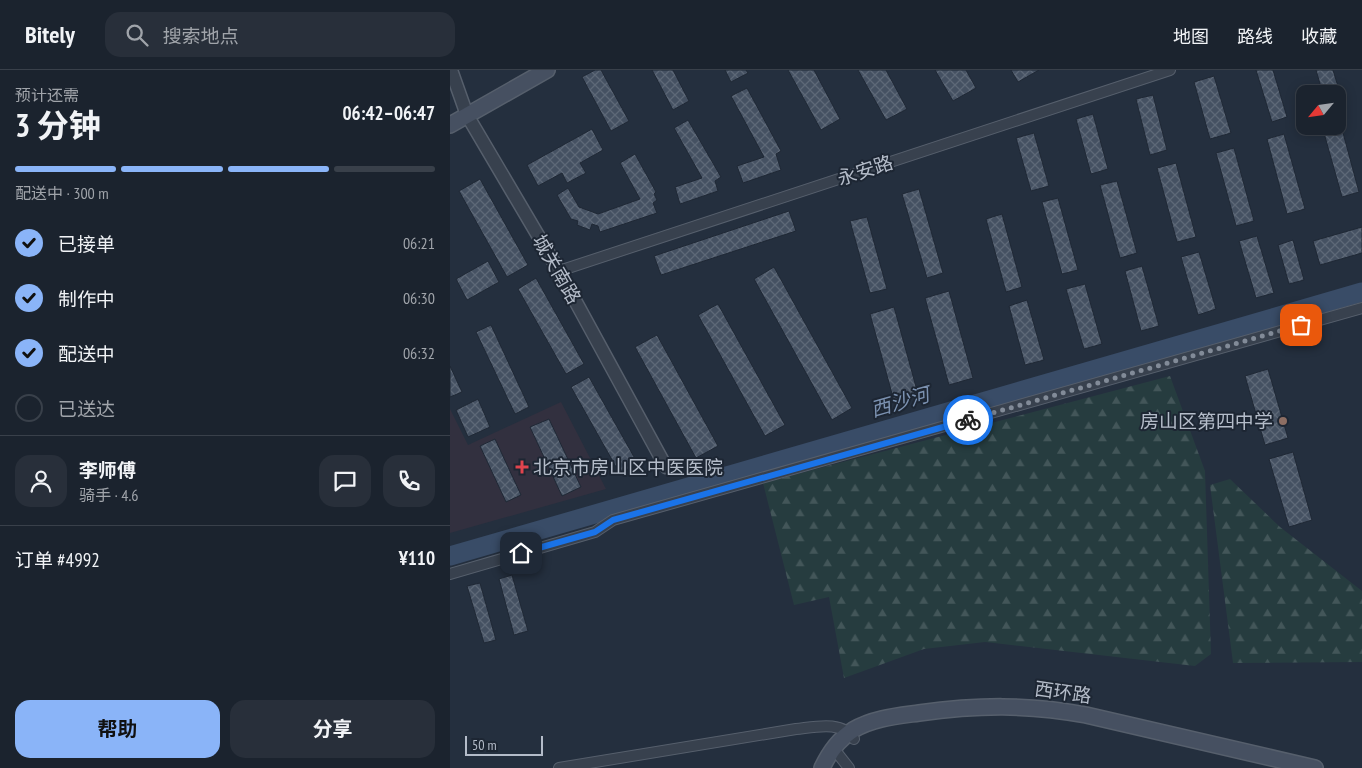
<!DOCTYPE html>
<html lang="zh">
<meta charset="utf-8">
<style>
body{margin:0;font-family:"PT Sans Narrow","Noto Sans SC",sans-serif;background:#282f3a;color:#f1f3f6;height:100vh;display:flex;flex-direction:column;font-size:19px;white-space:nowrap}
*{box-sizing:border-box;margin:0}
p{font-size:16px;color:#a0a4aa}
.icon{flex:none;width:28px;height:28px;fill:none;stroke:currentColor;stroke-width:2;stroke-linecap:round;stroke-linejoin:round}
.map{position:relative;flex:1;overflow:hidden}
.side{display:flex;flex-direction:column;background:#1b232e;width:450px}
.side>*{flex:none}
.needle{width:32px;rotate:241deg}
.buttons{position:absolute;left:846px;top:15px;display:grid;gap:10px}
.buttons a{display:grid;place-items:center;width:50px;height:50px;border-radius:10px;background:#1b232e;box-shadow:0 2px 12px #0003,0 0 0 1px #39404a;font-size:25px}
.scale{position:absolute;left:15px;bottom:12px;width:78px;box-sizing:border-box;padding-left:5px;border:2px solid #b4bcc9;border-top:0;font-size:14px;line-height:18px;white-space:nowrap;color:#b4bcc9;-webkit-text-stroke:4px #1d2633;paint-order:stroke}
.pin{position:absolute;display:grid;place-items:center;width:42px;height:42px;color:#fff;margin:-21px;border-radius:10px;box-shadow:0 2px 8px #0006}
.courier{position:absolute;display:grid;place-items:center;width:50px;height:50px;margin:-25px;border:4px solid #1a73e8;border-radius:50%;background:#fff;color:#222;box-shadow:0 1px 6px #0007}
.overview em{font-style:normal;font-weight:700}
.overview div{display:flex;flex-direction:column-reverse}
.overview{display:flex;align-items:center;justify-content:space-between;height:85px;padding:0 15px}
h1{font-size:32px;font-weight:700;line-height:38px}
.bar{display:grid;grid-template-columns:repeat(4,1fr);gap:8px 5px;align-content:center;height:60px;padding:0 15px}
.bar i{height:6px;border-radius:4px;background:#39404a}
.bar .active{background:#8ab4f8}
.bar p{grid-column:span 4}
.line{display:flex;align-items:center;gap:12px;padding:0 15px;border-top:1px solid #39404a}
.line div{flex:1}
.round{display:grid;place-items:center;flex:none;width:52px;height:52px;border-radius:15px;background:#282f3a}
ol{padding:0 15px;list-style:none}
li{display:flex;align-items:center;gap:15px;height:55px}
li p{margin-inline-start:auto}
li .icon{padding:5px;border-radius:50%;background:#8ab4f8;color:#111;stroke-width:4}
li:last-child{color:#a0a4aa}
li i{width:28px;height:28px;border:2px solid #39404a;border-radius:50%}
.primary-button{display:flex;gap:10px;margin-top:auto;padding:10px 15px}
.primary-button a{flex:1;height:58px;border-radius:15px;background:#8ab4f8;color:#111;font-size:20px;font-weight:700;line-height:58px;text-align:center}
.primary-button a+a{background:#282f3a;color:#f1f3f6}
header{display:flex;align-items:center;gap:30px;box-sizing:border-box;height:70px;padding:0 25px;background:#1b232e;border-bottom:1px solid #39404a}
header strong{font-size:24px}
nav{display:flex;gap:28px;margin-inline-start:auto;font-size:18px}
.search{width:350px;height:45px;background:#282f3a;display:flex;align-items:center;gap:12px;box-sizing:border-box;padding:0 18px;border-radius:15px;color:#a0a4aa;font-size:19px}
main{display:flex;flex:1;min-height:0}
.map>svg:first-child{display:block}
.medical{fill:#32303f}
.forest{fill:url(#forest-firs)}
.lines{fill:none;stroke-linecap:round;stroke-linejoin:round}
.river{stroke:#394c67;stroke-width:19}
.building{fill:url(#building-cross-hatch);stroke:#1f2835}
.minor-casing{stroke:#565f6c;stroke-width:12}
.tertiary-casing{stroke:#565f6c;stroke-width:15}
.secondary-casing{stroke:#565f6c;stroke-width:18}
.minor{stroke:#38414e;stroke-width:10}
.tertiary{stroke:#38414e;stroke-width:12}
.secondary{stroke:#465061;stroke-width:15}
.done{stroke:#828b98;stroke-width:5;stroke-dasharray:0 9}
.route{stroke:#1a73e8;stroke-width:6}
.education-dot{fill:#8d6e63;stroke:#1d2633;stroke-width:2}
.health-dot{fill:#e0444e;stroke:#1d2633;stroke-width:2}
.labels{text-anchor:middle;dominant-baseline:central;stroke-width:4;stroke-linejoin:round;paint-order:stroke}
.street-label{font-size:19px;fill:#b4bcc9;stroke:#1d2633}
.poi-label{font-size:19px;fill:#b4bcc9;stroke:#1d2633;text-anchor:end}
.water-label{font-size:20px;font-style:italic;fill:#7c92b1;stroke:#1d2633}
</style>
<header>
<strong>Bitely</strong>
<div class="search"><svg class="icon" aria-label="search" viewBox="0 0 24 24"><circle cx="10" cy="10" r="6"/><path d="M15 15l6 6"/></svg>搜索地点</div>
<nav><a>地图</a><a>路线</a><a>收藏</a></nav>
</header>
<main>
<section class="side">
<div class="overview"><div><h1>3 分钟</h1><p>预计还需</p></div><em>06:42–06:47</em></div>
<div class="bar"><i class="active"></i><i class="active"></i><i class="active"></i><i></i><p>配送中 · 300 m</p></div>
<ol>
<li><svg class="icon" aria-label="check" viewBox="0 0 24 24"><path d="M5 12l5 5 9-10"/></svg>已接单<p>06:21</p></li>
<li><svg class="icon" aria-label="check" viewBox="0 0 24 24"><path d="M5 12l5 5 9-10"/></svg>制作中<p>06:30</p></li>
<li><svg class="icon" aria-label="check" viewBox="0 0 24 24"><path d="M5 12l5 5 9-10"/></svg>配送中<p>06:32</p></li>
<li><i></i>已送达</li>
</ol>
<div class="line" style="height:90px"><a class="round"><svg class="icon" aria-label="person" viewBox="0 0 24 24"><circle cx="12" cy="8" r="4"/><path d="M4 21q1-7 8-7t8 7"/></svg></a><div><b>李师傅</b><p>骑手 · 4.6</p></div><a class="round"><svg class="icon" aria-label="chat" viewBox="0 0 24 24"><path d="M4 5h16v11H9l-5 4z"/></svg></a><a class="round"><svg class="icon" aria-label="phone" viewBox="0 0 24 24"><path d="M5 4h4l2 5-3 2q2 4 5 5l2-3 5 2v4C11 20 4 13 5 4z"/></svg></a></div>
<div class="line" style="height:65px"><div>订单 #4992</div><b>¥110</b></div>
<div class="primary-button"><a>帮助</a><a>分享</a></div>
</section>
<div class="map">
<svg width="912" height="698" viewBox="0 0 912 698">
<defs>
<pattern id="forest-firs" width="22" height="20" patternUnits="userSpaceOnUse" patternTransform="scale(1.25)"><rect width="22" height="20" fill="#263c3f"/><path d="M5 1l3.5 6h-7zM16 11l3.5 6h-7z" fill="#435659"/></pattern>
<pattern id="building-cross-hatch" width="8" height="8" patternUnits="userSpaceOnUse" patternTransform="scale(1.25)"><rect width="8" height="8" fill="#455162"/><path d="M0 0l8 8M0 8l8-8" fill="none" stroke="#5d6877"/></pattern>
</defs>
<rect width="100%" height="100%" fill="#242f3e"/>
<path class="medical" d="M 111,332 L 156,419 L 0,463 L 0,339 L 18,375 Z"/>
<path class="forest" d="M 720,306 L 755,401 L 761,584 L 745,596 L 535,572 L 474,579 L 394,608 L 379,527 L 344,535 L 313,413 Z
M 780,409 L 830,457 L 912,521 L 912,592 L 783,593 L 760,415 Z"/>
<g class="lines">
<path class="river" d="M 0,486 L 912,222"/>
</g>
<path class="building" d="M 145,0 L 151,0 L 179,51 L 161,61 L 132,7 Z
M 202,0 L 223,0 L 239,31 L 223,40 Z
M 275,0 L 296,0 L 298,3 L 281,12 Z
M 338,0 L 364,0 L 390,49 L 371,60 Z
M 408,0 L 436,0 L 457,39 L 436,50 Z
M 485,0 L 516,0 L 526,18 L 503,31 Z
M 561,0 L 589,0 L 568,12 Z
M 806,0 L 823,0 L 837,47 L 822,52 Z
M 866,0 L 883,0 L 893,33 L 888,34 L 888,24 L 873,24 Z
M 764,6 L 781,63 L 760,69 L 744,12 Z
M 297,18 L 331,81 L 326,84 L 331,100 L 293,113 L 287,96 L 314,87 L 281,26 Z
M 703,25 L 717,80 L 700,85 L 686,29 Z
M 643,44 L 658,99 L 641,104 L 626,49 Z
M 889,48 L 909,122 L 892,127 L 872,56 L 888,56 Z
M 238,50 L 271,107 L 265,111 L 268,121 L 230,134 L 225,117 L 252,108 L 224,58 Z
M 142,59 L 153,80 L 130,93 L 136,103 L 117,113 L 112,103 L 88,116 L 77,95 Z
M 584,63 L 599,116 L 581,121 L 566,68 Z
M 834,64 L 855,139 L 837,144 L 817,69 Z
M 784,78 L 804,151 L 786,156 L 766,83 Z
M 185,84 L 206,122 L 204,124 L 207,130 L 203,133 L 207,143 L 150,162 L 148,156 L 142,154 L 140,160 L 127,155 L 128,151 L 121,149 L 107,125 L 118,118 L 129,137 L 148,144 L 190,129 L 170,93 Z
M 726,93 L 746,167 L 727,172 L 707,98 Z
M 30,109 L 78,195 L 57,207 L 9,121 Z
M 667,111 L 687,183 L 670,188 L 650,115 Z
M 469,119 L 493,203 L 477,208 L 452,124 Z
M 608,128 L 628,200 L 612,204 L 592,132 Z
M 339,141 L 346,161 L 211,205 L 204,186 Z
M 552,144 L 572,217 L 556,222 L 536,149 Z
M 417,147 L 437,219 L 420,223 L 400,151 Z
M 912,157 L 912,183 L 870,195 L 863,171 Z
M 807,166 L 824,223 L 806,228 L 789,171 Z
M 843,170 L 854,210 L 839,214 L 828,175 Z
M 749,182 L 766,239 L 748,245 L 731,187 Z
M 38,191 L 49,212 L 17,230 L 6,209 Z
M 692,196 L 709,256 L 691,261 L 675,201 Z
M 324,197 L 402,338 L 382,350 L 304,209 Z
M 86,208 L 134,294 L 116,304 L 68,219 Z
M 635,214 L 652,274 L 634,279 L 616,219 Z
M 499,221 L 523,308 L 499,315 L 475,228 Z
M 577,230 L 594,290 L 575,295 L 559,236 Z
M 268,234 L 335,355 L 315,366 L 248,245 Z
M 444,237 L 468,324 L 444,331 L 420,244 Z
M 41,255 L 79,337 L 65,344 L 26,262 Z
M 207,265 L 268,376 L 246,388 L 185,277 Z
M 0,296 L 12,322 L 0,327 Z
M 818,299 L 838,368 L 815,375 L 795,306 Z
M 139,307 L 188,394 L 170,404 L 121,317 Z
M 28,329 L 40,357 L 18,367 L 6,340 Z
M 99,349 L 131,417 L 112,426 L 80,357 Z
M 45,369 L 71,425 L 56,432 L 30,376 Z
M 843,382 L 862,450 L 839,457 L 819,389 Z
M 62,505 L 78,561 L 64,565 L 49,509 Z
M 30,513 L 46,570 L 34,573 L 17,516 Z"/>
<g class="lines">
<g class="minor-casing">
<path id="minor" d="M 109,201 L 720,0
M 0,504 L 145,462 L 163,450 L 912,238
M 388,684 L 399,698
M 109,698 L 346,659 C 365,657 392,650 404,669"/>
</g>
<g class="tertiary-casing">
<path id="tertiary" d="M 1,0 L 17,45 L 109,201 L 216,397"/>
</g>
<g class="secondary-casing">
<path id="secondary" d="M 0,55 L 97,0
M 372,698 C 379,683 389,669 403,660 C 423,648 447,646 469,643 C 527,635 578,634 636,645 L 865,698"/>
</g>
<use href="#minor" class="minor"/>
<use href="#tertiary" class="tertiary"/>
<use href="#secondary" class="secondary"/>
</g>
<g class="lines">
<path class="done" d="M 518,350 L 851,255"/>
<path class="route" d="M 71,483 L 145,462 L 163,450 L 518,350"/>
</g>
<circle class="education-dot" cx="833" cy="351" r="5"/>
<path class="health-dot" d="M69.5 389.5h5v5h5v5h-5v5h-5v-5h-5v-5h5z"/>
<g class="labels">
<g class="street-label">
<text transform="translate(415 100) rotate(-18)">永安路</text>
<text transform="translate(107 199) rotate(60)">城关南路</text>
<text transform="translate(613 622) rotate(8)">西环路</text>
</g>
<g class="poi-label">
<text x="823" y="351">房山区第四中学</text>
<text x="83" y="397" text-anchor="start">北京市房山区中医医院</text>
</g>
<g class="water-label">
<text transform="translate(450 332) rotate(-16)">西沙河</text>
</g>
</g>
</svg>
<div class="buttons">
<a><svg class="needle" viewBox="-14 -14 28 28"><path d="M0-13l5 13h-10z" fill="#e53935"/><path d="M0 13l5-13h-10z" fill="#a0a4aa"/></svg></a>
</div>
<div class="scale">50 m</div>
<div class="pin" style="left:851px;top:255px;background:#ea580c"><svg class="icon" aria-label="bag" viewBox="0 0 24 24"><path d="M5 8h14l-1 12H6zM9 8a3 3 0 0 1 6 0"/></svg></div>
<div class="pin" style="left:71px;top:483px;background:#1f2937"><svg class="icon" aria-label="home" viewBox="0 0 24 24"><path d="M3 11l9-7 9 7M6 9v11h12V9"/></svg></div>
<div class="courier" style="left:518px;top:350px"><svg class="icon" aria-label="bike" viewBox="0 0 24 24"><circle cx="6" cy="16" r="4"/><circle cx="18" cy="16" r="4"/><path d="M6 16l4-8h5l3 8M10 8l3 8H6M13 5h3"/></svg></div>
</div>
</main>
